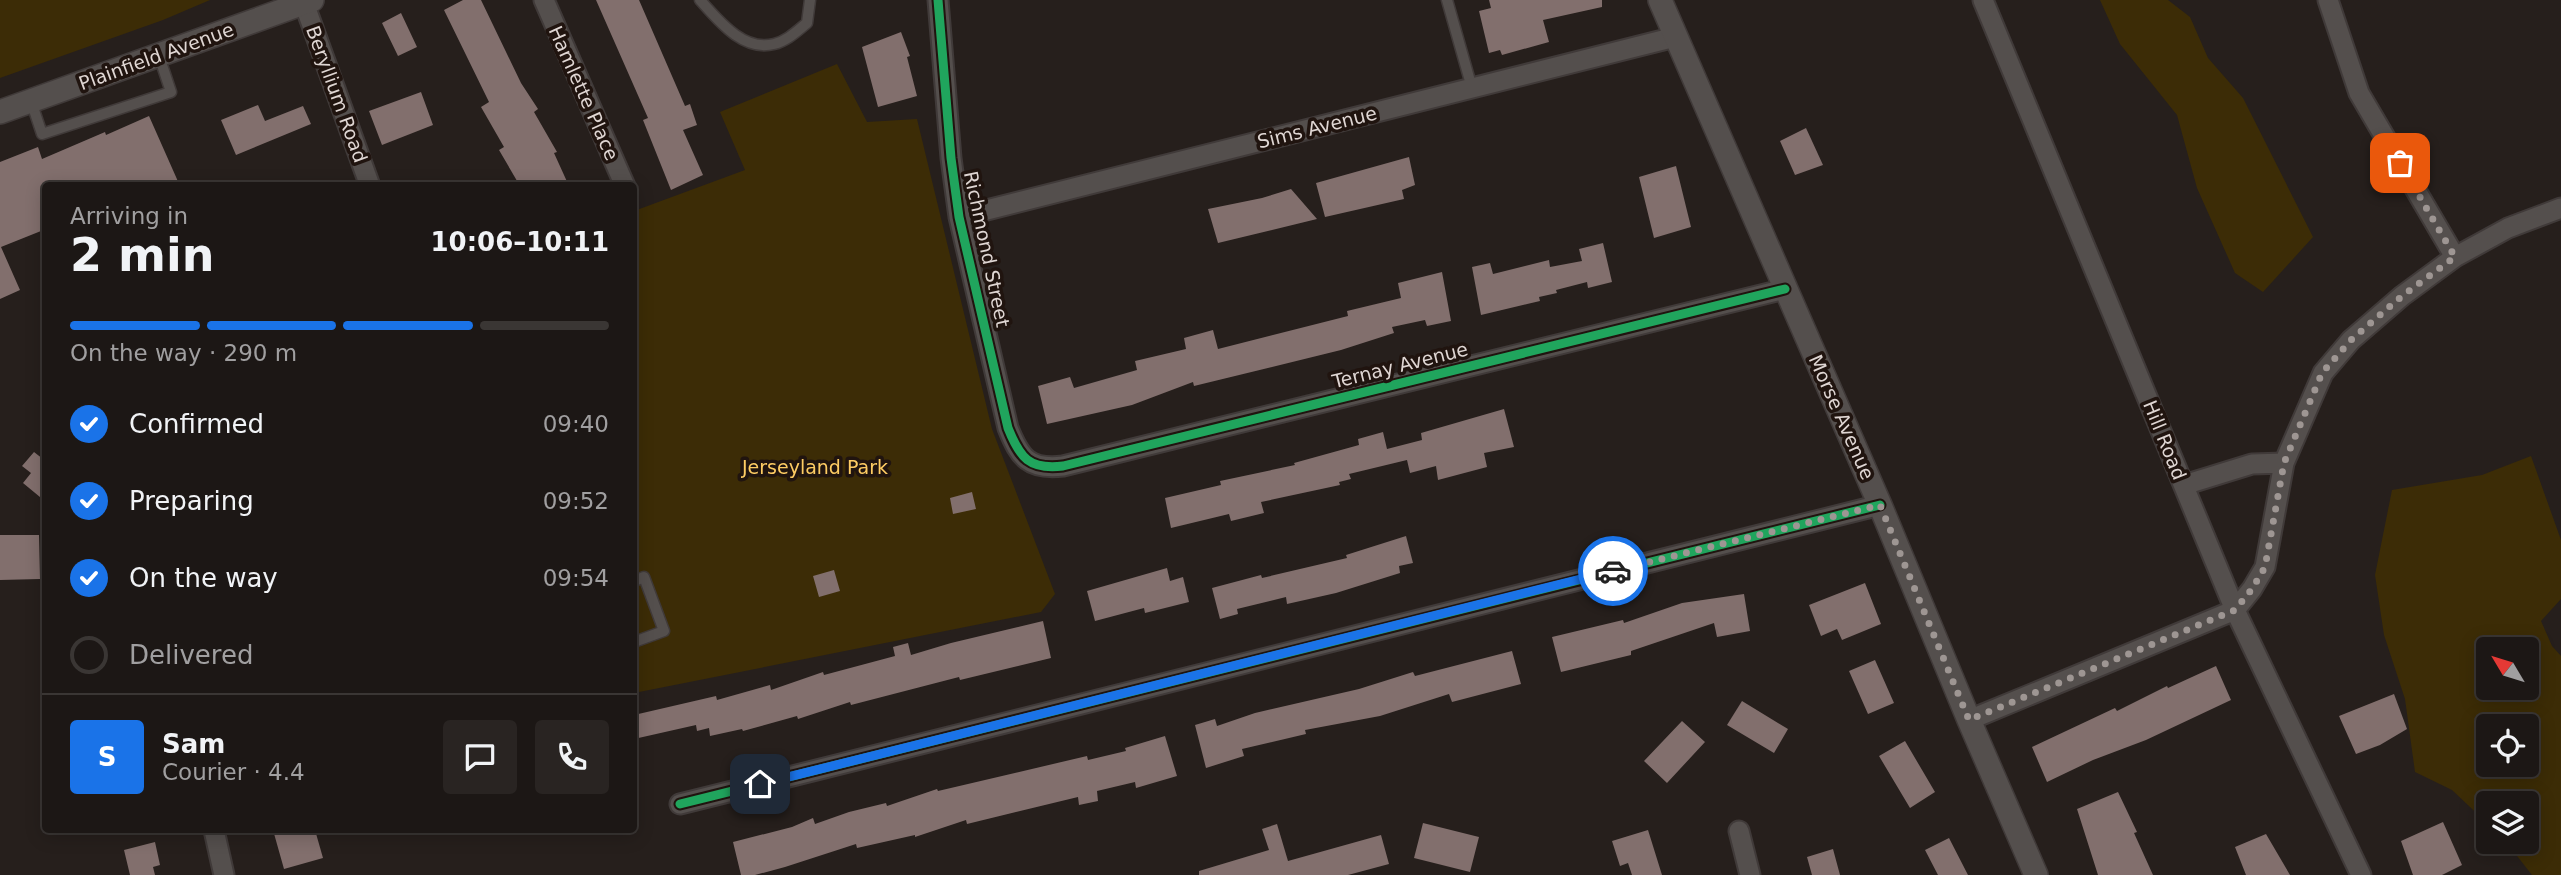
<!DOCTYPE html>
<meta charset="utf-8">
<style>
body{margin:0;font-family:"DejaVu Sans",sans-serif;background:#292422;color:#f1f3f6;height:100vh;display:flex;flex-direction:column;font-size:26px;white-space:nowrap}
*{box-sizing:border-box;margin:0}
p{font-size:23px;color:#a09fa0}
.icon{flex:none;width:38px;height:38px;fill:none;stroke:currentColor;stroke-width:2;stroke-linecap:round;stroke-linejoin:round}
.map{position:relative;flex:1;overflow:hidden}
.panel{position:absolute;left:42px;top:182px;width:595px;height:651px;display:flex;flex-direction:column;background:#1c1715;border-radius:7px;box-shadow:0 4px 18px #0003,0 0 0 2px #3a3634}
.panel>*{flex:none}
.needle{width:46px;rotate:308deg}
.fabs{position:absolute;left:2476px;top:637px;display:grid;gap:14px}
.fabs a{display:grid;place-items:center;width:63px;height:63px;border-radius:7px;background:#1c1715;box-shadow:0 4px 18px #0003,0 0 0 2px #3a3634;font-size:35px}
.pin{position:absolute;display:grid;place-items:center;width:60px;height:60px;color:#fff;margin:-30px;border-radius:14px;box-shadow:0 4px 10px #0006}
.courier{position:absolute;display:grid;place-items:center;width:70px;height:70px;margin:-35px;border:5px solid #1a73e8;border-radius:50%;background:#fff;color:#222;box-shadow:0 2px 9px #0007}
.summary em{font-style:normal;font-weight:700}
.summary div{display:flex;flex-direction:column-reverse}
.summary{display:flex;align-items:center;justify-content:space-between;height:119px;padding:0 28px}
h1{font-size:46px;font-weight:700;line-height:52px}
.bar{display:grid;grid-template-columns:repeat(4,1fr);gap:10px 7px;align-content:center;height:84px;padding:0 28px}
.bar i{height:9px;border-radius:5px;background:#3a3634}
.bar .on{background:#1a73e8}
.bar p{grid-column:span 4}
.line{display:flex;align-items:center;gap:18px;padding:0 28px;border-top:2px solid #3a3634}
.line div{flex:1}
.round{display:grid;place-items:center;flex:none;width:74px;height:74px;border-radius:7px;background:#292422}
ol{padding:0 28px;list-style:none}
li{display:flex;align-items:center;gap:21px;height:77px}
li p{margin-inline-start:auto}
li .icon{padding:7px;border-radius:50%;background:#1a73e8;color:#fff;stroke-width:4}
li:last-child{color:#a09fa0}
li i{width:38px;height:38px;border:4px solid #3a3634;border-radius:50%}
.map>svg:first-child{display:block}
.green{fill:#3c2c06;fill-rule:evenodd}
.building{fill:#826f6d}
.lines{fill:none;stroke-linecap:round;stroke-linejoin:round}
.service-casing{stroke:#403a39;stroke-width:13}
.minor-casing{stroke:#403a39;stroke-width:23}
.tertiary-casing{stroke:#403a39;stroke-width:26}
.service{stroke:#544f4d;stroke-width:10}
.minor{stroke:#544f4d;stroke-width:19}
.tertiary{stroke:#544f4d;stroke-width:23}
.cycleway-casing{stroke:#20140f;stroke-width:13}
.cycleway{stroke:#20a55d;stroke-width:9}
.done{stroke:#9e9693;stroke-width:7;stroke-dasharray:0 12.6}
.route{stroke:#1a73e8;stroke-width:9}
.labels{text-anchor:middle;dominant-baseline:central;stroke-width:7;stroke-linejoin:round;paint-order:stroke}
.street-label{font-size:19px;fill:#dfd6d3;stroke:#20140f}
.park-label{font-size:19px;fill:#fecc63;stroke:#20140f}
</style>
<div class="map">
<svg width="2561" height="875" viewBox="0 0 2561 875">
<rect width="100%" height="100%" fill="#261f1c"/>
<path class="green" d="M 0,0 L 210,0 L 163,20 L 0,78 Z
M 2100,0 L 2168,0 L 2190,17 L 2208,58 L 2243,98 L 2313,237 L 2263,292 L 2235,273 L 2197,188 L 2177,115 L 2120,44 Z
M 837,64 L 867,122 L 917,119 L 992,429 L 1055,594 L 1041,612 L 634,693 L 634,211 L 745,170 L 720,112 Z
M 2531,456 L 2561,540 L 2561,599 L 2541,621 L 2552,646 L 2561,656 L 2561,875 L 2532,875 L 2506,842 L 2527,842 L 2527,803 L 2488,803 L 2488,824 L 2452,790 L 2415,772 L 2405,699 L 2384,635 L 2375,575 L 2392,490 L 2482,475 ZM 2488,649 L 2527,649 L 2527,688 L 2488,688 ZM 2527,726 L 2527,765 L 2488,765 L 2488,726 Z"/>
<path class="building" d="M 463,0 L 481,0 L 521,83 L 538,109 L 534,112 L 557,152 L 554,153 L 569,186 L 520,186 L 499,150 L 504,147 L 481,107 L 489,102 L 444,10 Z
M 596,0 L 639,0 L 685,106 L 690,104 L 697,125 L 683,130 L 703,175 L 671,190 L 643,120 L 648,118 Z
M 1489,0 L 1602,0 L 1602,7 L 1543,20 L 1549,42 L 1502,55 L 1500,50 L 1489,53 L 1479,11 L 1491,8 Z
M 401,13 L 417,47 L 398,56 L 382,23 Z
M 901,32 L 910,56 L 907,57 L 917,96 L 878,107 L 862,47 Z
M 421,92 L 433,125 L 382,145 L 369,111 Z
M 258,105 L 265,121 L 303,106 L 311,124 L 236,155 L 221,120 Z
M 149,116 L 180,186 L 46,186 L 46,229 L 1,247 L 20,290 L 0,299 L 0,162 L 38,147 L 42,159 L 105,132 L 106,135 Z
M 1806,128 L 1823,165 L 1795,175 L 1780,141 Z
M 1409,157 L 1415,185 L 1402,190 L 1404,199 L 1325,217 L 1316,183 Z
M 1676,166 L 1691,227 L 1654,238 L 1639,177 Z
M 1291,189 L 1317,219 L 1218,243 L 1208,209 L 1262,198 Z
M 1603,243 L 1612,282 L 1588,288 L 1587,282 L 1556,290 L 1557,293 L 1539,297 L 1540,301 L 1481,315 L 1472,267 L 1490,263 L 1493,274 L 1549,260 L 1550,267 L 1582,261 L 1579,249 Z
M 1442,272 L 1451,321 L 1427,326 L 1425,320 L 1392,327 L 1394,333 L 1341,350 L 1194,386 L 1193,382 L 1132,405 L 1047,424 L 1038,386 L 1070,377 L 1074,388 L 1137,370 L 1135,361 L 1186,349 L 1184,338 L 1213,330 L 1218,349 L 1348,316 L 1347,311 L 1401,298 L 1398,283 Z
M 1504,409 L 1514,447 L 1484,453 L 1487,467 L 1438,480 L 1436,466 L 1410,473 L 1407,460 L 1349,474 L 1351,479 L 1339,482 L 1340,485 L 1261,502 L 1264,513 L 1231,521 L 1229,514 L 1171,528 L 1165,498 L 1221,485 L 1220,481 L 1295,465 L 1294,463 L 1359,445 L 1358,439 L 1383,432 L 1387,449 L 1422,440 L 1421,433 Z
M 34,452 L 43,459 L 46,457 L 46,502 L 23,483 L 31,473 L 22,466 Z
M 972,492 L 976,509 L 953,514 L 950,498 Z
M 0,535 L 39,535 L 40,579 L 0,580 Z
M 1406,536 L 1413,563 L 1399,566 L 1400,573 L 1336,593 L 1287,604 L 1286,597 L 1237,609 L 1238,614 L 1220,619 L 1212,588 L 1261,575 L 1262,578 L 1347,558 L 1346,555 Z
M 1167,568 L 1170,581 L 1183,577 L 1189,602 L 1145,613 L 1144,608 L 1095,621 L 1087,591 Z
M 834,570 L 840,591 L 819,597 L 813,576 Z
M 1865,583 L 1881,624 L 1842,640 L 1837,629 L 1821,636 L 1809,605 Z
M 1744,594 L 1750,631 L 1717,637 L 1714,623 L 1631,651 L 1631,655 L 1561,672 L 1552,637 L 1623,620 L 1624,623 L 1682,603 Z
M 1043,621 L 1051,658 L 960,680 L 959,677 L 851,705 L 850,702 L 798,719 L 797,716 L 743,731 L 742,729 L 710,736 L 709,728 L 697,731 L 696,725 L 634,739 L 634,715 L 716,696 L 717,700 L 770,685 L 771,690 L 823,672 L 824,675 L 895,656 L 893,647 L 908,643 L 911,655 L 951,643 Z
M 1512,651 L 1521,684 L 1452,702 L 1449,694 L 1380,716 L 1305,730 L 1306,734 L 1242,749 L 1244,756 L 1206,768 L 1195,725 L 1215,719 L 1217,726 L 1255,713 L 1359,689 L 1413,672 L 1415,676 Z
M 1875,660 L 1894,703 L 1868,714 L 1849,671 Z
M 2216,666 L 2231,700 L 2146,740 L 2093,760 L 2047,782 L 2032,747 L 2115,708 L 2117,711 L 2167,686 L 2168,688 Z
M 2394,694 L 2407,729 L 2380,745 L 2356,754 L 2339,716 Z
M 1742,701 L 1788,729 L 1774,753 L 1727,725 Z
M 1682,721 L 1705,742 L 1667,783 L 1644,761 Z
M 1165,736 L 1177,776 L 1136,788 L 1135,782 L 1097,791 L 1098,801 L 1079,805 L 1078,797 L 967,824 L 966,820 L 915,837 L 915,835 L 857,848 L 856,844 L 785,867 L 755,875 L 741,875 L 733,842 L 792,827 L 813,818 L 815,824 L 849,812 L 886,803 L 887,806 L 937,789 L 938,791 L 1087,756 L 1088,760 L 1126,751 L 1125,748 Z
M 1905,741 L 1935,792 L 1910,808 L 1879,756 Z
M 2118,792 L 2137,832 L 2134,833 L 2153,875 L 2098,875 L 2077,809 Z
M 2443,822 L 2462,865 L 2442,875 L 2413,875 L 2401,841 Z
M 1423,823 L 1479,837 L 1470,872 L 1414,858 Z
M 1277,824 L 1288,861 L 1381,835 L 1389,864 L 1348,875 L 1199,875 L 1199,871 L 1269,850 L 1262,829 Z
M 273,830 L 315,830 L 323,858 L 284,869 Z
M 1648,830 L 1662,875 L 1632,875 L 1628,863 L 1620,866 L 1612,841 Z
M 2266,834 L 2290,875 L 2246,875 L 2235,847 Z
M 1949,838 L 1968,875 L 1938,875 L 1925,850 Z
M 155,842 L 160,865 L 153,867 L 155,875 L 130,875 L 124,850 Z
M 1833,849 L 1840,875 L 1812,875 L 1807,857 Z"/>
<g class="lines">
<g class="service-casing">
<path id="service" d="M 700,0 C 718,20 743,52 774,44 C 787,41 797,31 807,23 L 810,0
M 1447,0 L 1472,88
M 31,101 L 42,134 L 171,92 L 159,56
M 634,581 L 644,577 L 664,631 L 634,642"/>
</g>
<g class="minor-casing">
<path id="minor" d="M 544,0 L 625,186
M 938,0 L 951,158 L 959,217 L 1008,428 C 1020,458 1029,470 1063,466 L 1785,289
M 1983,0 L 2235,610 L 2361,875
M 2328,0 L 2359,93 L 2455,257
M 304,3 L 370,186
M 959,217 L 1675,37
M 2184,485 L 2252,464 L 2284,463
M 1969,720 L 2235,610 L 2252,589 L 2265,567 L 2284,463 L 2323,373 L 2351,340 L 2402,296 L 2455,257 L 2508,228 L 2561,208
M 680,804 L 1880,505
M 214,830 L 224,875
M 1739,831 L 1750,875"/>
</g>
<g class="tertiary-casing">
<path id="tertiary" d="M 1660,0 L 1880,505 L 1969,720 L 2036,875
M 0,112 L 312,0"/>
</g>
<use href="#service" class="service"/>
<use href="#minor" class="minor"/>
<use href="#tertiary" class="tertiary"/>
<g class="cycleway-casing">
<path id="cycleway" d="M 938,0 L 951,158 L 959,217 L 1008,428 C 1020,458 1029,470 1063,466 L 1785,289
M 680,804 L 1880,505"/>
</g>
<use href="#cycleway" class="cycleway"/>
</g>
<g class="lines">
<path class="done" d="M 1613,571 L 1880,505 L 1969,720 L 2235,610 L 2252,589 L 2265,567 L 2284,463 L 2322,373 L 2351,340 L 2402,296 L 2455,257 L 2400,163"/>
<path class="route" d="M 760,784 L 1613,571"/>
</g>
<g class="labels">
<g class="street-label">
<text transform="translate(156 56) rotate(-20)">Plainfield Avenue</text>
<text transform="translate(584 93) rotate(66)">Hamlette Place</text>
<text transform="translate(337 94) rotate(70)">Beryllium Road</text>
<text transform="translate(1317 127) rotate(-14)">Sims Avenue</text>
<text transform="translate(987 249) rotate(78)">Richmond Street</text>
<text transform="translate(1400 365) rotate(-14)">Ternay Avenue</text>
<text transform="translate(1842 417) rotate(66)">Morse Avenue</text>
<text transform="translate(2165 440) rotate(68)">Hill Road</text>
</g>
<g class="park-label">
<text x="815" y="467">Jerseyland Park</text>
</g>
</g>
</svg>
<div class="fabs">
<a><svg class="needle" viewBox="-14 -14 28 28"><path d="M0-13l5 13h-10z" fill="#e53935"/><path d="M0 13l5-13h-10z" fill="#a09fa0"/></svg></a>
<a><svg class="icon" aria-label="locate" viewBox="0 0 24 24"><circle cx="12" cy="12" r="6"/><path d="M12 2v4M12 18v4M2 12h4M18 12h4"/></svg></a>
<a><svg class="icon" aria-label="layers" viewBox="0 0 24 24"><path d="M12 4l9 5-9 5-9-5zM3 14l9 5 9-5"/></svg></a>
</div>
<div class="pin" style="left:2400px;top:163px;background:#ea580c"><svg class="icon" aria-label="bag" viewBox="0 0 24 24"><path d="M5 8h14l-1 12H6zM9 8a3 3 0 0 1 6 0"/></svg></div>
<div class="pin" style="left:760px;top:784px;background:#1f2937"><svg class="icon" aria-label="home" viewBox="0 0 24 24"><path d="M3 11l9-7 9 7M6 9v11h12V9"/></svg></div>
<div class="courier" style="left:1613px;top:571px"><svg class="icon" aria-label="car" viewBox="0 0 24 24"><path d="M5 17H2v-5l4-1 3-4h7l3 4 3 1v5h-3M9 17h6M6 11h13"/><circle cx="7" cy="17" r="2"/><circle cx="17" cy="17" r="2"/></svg></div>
<section class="panel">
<div class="summary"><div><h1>2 min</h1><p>Arriving in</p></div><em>10:06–10:11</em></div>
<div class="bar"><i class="on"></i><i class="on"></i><i class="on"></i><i></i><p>On the way · 290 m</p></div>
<ol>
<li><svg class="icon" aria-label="check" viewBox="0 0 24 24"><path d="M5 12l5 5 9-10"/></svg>Confirmed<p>09:40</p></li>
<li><svg class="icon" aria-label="check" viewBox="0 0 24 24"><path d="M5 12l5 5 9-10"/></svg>Preparing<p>09:52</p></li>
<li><svg class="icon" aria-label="check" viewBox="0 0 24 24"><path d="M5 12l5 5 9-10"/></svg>On the way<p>09:54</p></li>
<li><i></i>Delivered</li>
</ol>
<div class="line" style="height:126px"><b class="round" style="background:#1a73e8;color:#fff">S</b><div><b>Sam</b><p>Courier · 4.4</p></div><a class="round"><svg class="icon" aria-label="chat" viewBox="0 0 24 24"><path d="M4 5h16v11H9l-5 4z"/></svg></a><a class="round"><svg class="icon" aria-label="phone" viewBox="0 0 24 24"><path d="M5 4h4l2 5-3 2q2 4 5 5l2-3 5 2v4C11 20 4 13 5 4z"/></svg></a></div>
</section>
</div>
